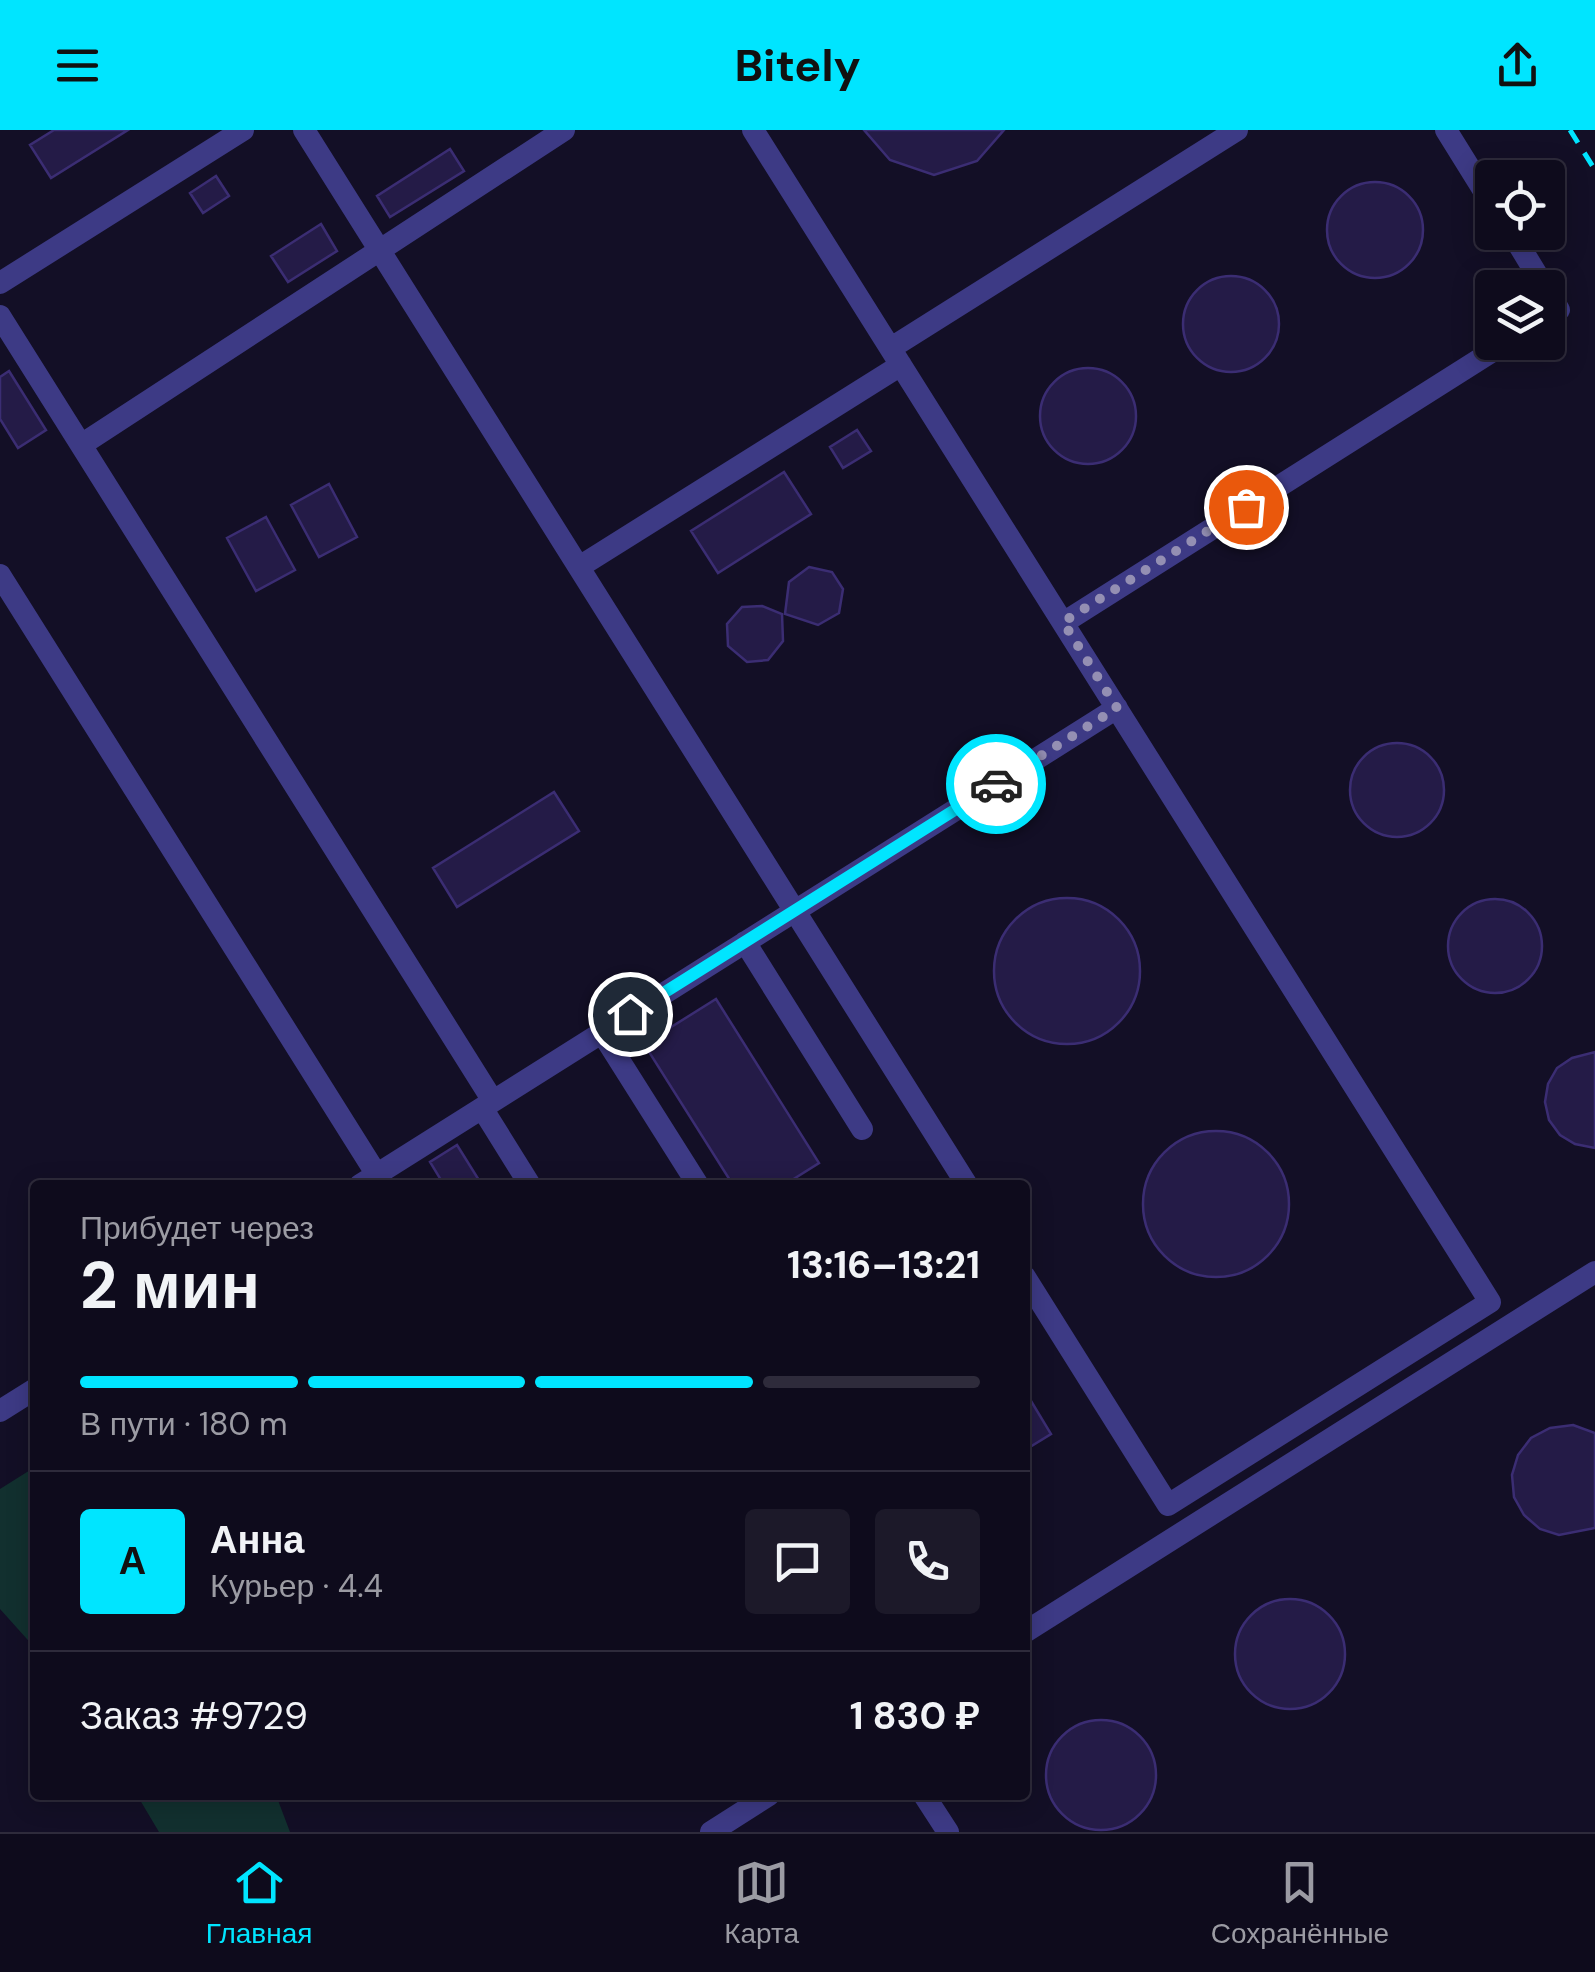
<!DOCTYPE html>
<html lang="ru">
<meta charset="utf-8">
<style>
body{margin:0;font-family:"DM Sans",sans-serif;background:#1c1929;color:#f1f3f6;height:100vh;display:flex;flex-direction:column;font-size:38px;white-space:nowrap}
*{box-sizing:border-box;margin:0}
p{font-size:32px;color:#9b9ba3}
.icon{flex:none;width:55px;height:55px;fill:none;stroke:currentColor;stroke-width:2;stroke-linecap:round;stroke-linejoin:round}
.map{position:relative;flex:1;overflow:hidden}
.drawer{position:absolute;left:30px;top:1050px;width:1000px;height:620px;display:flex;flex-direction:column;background:#0e0b1c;border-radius:10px;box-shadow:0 5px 25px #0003,0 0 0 2px #2e2b3b}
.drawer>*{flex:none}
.controls{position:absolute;left:1475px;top:30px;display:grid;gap:20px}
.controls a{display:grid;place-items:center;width:90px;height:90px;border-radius:10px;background:#0e0b1c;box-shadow:0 5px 25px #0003,0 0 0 2px #2e2b3b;font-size:50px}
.pin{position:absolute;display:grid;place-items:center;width:85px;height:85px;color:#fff;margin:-42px;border:5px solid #fff;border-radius:50%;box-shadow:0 2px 10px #0007}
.courier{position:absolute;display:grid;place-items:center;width:100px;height:100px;margin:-50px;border:8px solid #00e5ff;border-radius:50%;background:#fff;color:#222;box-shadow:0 2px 12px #0007}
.overview em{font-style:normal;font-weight:700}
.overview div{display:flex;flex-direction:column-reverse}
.overview{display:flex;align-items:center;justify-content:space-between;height:170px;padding:0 50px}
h1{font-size:65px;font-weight:700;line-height:75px}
.bar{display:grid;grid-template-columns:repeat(4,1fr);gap:15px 10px;align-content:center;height:120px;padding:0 50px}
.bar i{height:12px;border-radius:8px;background:#2e2b3b}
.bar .selected{background:#00e5ff}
.bar p{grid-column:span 4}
.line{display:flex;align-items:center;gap:25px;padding:0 50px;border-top:2px solid #2e2b3b}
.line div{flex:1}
.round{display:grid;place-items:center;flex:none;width:105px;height:105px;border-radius:10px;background:#1c1929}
header{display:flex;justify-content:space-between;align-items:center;height:130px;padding:0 50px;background:#00e5ff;color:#111;font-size:45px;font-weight:700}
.tab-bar{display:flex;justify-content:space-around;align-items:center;height:140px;border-top:2px solid #2e2b3b;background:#0e0b1c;font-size:28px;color:#9b9ba3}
.tab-bar a{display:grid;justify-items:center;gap:5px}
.tab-bar .selected{color:#00e5ff}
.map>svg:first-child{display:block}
.green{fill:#12302f}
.building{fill:#241b47;stroke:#3b2d73;stroke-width:2.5}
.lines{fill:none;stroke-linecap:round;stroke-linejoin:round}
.minor{stroke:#3d3a85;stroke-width:22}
.rail{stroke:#00e5ff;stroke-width:5;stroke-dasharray:15 12;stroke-linecap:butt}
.done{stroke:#948fb3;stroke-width:10;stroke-dasharray:0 18}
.route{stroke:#00e5ff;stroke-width:12}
</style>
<header><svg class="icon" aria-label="menu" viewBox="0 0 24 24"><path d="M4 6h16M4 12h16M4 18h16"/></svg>Bitely<svg class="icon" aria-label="share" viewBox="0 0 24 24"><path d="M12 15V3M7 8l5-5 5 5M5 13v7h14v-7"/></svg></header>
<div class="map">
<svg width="1595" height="1702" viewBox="0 0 1595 1702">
<rect width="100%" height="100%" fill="#130f26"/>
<path class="green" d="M 35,1337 L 35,1518 L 0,1479 L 0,1359 Z
M 137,1665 L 276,1665 L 290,1702 L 159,1702 Z"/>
<path class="building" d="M 54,0 L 128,0 L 51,48 L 30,15 Z
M 864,0 L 1004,0 L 977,31 L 934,45 L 890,30 Z
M 450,19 L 464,41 L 390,87 L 377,66 Z
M 216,46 L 229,66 L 203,83 L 190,63 Z
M1327 100a48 48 0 1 1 96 0a48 48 0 1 1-96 0Z
M 321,94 L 337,121 L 288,152 L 271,126 Z
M1183 194a48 48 0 1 1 96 0a48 48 0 1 1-96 0Z
M1040 286a48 48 0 1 1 96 0a48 48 0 1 1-96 0Z
M 9,241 L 46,300 L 18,318 L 0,289 L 0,247 Z
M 857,300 L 871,321 L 843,338 L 830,317 Z
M 784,342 L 811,384 L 718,443 L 691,401 Z
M 329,354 L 357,407 L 319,427 L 291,375 Z
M 266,387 L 295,440 L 256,461 L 227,408 Z
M 809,437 L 832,442 L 843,459 L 839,483 L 818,495 L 785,484 L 789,452 Z
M 762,476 L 782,484 L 783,511 L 768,530 L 747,532 L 728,516 L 727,494 L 742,477 Z
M1350 660a47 47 0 1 1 94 0a47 47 0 1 1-94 0Z
M 554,662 L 579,701 L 457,777 L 433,738 Z
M994 841a73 73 0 1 1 146 0a73 73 0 1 1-146 0Z
M1448 816a47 47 0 1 1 94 0a47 47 0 1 1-94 0Z
M 716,869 L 819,1033 L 784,1055 L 733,1055 L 644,914 Z
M 1595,922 L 1595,1018 L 1575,1014 L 1560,1005 L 1549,990 L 1545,972 L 1548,954 L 1557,938 L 1572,928 Z
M1143 1074a73 73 0 1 1 146 0a73 73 0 1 1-146 0Z
M 457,1015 L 482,1055 L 444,1055 L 430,1032 Z
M 1025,1261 L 1051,1304 L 1025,1320 Z
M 1573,1295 L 1595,1303 L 1595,1398 L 1559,1405 L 1540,1399 L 1524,1385 L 1514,1367 L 1512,1345 L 1518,1325 L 1531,1308 L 1550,1298 Z
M1235 1524a55 55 0 1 1 110 0a55 55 0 1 1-110 0Z
M1046 1645a55 55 0 1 1 110 0a55 55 0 1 1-110 0Z"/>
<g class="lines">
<path class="minor" d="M 304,0 L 967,1055
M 753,0 L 1490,1172 L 1168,1375 L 1025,1147
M 1446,0 L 1492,74
M 1511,102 L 1545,158
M 0,153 L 243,0
M 1548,161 L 1559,180 L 1548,187
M 0,186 L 493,971
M 891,218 L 1237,0
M 81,315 L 564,0
M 579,437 L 901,235
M 0,445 L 377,1045
M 1063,493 L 1507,212
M 745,812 L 862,999
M 602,903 L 698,1055
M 482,978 L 530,1055
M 360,1055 L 1117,578
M 0,1281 L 35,1259
M 1025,1502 L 1595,1142
M 924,1665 L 948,1702
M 711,1702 L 769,1665"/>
<path class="rail" d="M 1570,0 L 1595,40"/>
</g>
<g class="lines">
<path class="done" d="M 996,654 L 1117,578 L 1063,492 L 1246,377"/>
<path class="route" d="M 630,884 L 996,654"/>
</g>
</svg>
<div class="controls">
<a><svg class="icon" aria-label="locate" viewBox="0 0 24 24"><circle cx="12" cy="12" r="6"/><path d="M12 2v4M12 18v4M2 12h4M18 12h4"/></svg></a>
<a><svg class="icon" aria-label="layers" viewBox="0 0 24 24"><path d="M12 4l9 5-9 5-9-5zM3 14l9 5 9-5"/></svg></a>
</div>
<div class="pin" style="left:1246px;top:377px;background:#ea580c"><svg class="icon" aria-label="bag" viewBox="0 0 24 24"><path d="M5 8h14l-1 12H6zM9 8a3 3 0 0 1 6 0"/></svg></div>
<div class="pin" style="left:630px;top:884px;background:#1f2937"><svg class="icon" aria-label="home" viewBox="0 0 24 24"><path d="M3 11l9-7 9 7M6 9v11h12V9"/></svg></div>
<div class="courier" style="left:996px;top:654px"><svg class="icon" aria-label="car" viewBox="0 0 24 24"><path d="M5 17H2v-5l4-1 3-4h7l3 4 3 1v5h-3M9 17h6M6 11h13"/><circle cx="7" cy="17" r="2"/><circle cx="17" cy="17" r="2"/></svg></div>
<section class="drawer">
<div class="overview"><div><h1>2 мин</h1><p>Прибудет через</p></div><em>13:16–13:21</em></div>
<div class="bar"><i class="selected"></i><i class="selected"></i><i class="selected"></i><i></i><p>В пути · 180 m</p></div>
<div class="line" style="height:180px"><b class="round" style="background:#00e5ff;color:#111">А</b><div><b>Анна</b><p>Курьер · 4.4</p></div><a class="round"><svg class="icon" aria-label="chat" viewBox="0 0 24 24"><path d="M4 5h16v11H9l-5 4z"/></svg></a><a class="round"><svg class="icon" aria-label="phone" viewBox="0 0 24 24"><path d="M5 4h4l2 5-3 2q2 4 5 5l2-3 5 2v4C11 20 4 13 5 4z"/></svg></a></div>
<div class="line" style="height:130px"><div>Заказ #9729</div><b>1 830 ₽</b></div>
</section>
</div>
<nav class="tab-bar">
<a class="selected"><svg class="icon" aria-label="home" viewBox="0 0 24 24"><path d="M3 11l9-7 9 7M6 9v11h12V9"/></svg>Главная</a>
<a><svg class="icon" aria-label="map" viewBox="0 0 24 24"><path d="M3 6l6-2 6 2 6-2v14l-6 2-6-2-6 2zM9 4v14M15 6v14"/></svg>Карта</a>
<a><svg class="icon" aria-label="saved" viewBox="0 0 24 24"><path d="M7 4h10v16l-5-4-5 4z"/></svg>Сохранённые</a>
</nav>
